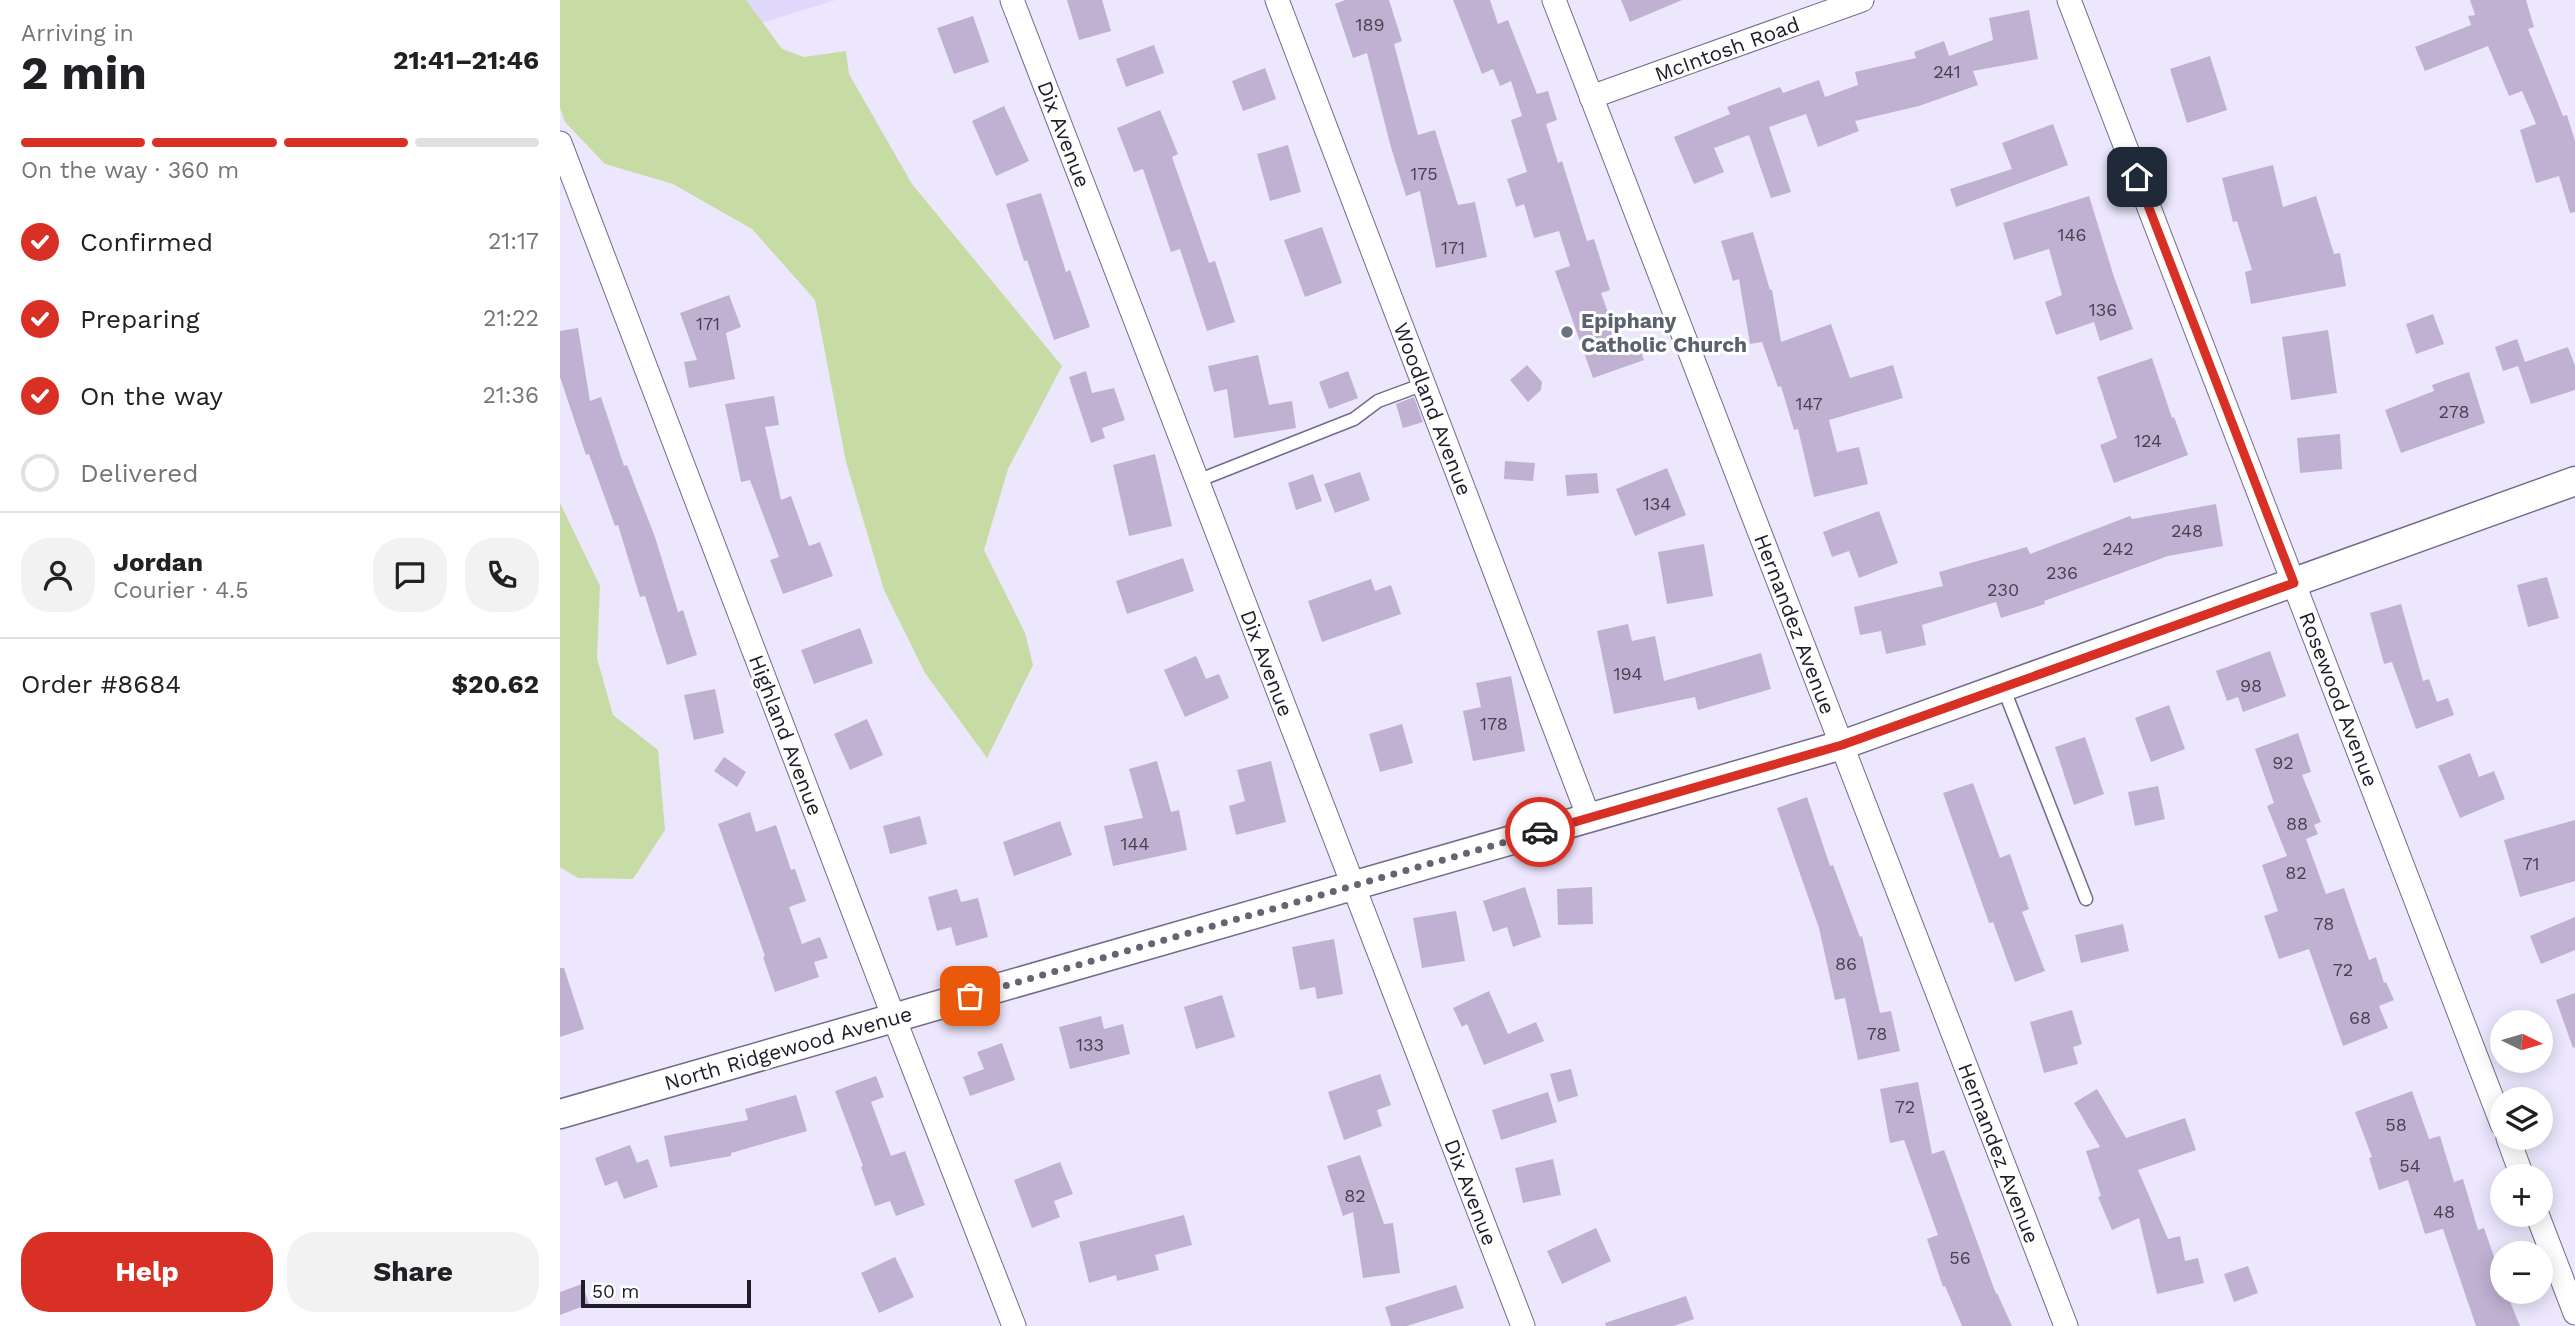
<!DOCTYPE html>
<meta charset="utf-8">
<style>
body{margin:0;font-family:"Work Sans",sans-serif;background:#f2f2f2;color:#202124;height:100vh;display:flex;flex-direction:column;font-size:26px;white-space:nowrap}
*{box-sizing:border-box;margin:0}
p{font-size:23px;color:#757577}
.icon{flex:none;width:38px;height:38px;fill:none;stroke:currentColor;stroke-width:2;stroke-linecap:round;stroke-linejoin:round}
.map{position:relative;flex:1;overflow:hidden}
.sheet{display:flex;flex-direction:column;background:#fff;width:560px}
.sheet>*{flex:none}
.needle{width:46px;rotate:95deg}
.fabs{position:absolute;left:1930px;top:1010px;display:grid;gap:14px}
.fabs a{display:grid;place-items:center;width:63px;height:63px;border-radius:50%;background:#fff;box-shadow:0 4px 18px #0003;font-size:35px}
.scale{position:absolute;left:21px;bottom:18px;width:170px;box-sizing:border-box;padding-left:7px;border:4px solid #1f1c28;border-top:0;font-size:19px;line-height:24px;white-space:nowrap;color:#1f1c28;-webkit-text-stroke:5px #fff;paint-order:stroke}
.pin{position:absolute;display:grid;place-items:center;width:60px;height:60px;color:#fff;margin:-30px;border-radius:14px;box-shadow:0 4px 10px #0006}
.courier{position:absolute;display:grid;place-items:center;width:70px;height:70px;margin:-35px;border:5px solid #d93025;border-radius:50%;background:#fff;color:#222;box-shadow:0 2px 9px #0007}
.overview em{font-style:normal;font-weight:700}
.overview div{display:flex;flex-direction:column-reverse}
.overview{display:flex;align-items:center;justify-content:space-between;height:119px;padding:0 21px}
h1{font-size:46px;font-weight:700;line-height:52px}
.bar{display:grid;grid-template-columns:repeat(4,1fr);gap:10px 7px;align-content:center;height:84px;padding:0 21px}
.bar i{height:9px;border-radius:5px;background:#e0e0e0}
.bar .current{background:#d93025}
.bar p{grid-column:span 4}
.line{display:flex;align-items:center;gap:18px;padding:0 21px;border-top:2px solid #e0e0e0}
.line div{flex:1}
.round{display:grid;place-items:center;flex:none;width:74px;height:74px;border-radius:28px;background:#f2f2f2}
ol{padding:0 21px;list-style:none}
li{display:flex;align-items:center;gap:21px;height:77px}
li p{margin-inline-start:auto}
li .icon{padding:7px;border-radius:50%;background:#d93025;color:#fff;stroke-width:4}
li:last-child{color:#757577}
li i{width:38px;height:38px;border:4px solid #e0e0e0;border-radius:50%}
.action{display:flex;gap:14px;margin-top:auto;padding:14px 21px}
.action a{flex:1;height:80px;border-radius:28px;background:#d93025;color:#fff;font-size:28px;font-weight:700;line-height:80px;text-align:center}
.action a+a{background:#f2f2f2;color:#202124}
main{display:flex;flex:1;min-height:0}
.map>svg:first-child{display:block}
.built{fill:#e1d9fb}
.green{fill:#c7dca4}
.building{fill:#c0b1d2}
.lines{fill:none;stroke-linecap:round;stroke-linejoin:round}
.service-casing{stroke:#736b8a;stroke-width:15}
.minor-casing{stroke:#736b8a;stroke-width:25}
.tertiary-casing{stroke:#736b8a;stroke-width:31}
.service{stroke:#fff;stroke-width:12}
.minor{stroke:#fff;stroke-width:23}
.tertiary{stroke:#fff;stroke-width:28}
.done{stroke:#676373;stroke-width:7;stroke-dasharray:0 12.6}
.route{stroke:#d93025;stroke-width:9}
.worship-dot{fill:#6b7280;stroke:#fff;stroke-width:2.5}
.labels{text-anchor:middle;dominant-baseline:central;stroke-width:6;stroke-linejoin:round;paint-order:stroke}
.number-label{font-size:18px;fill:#474152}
.street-label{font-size:21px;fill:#1f1c28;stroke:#fff}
.worship-label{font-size:21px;font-weight:bold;fill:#5b616d;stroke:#fff;text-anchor:start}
</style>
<main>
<section class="sheet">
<div class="overview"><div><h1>2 min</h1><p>Arriving in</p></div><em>21:41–21:46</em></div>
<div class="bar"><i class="current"></i><i class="current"></i><i class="current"></i><i></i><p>On the way · 360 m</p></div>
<ol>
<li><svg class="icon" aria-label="check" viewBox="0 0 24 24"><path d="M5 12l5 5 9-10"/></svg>Confirmed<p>21:17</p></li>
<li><svg class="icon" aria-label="check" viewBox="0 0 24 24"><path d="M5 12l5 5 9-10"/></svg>Preparing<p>21:22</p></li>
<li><svg class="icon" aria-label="check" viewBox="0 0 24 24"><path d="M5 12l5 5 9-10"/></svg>On the way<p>21:36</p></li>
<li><i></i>Delivered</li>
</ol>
<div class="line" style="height:126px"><a class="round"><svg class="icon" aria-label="person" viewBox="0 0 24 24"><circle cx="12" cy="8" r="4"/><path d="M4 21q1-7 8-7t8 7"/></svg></a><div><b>Jordan</b><p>Courier · 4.5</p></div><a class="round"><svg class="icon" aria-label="chat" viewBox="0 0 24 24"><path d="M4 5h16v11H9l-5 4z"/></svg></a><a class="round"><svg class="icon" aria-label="phone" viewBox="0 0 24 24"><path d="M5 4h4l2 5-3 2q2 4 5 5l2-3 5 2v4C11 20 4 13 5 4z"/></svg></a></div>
<div class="line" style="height:91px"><div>Order #8684</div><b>$20.62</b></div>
<div class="action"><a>Help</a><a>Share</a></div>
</section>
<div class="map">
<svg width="2015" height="1326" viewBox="0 0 2015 1326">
<rect width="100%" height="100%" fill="#ece7fd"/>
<path class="built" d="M 186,0 L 276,0 L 202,23 Z"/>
<path class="green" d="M 0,0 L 186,0 L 222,49 L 244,57 L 286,51 L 289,74 L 352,184 L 502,366 L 448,469 L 424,550 L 465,633 L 473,665 L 427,758 L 365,673 L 324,590 L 286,462 L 255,300 L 192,229 L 113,184 L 45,164 L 5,122 L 0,108 Z
M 0,503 L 40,586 L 37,658 L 53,715 L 98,750 L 105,830 L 73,879 L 18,878 L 0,867 Z"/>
<path class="building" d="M 507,0 L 542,0 L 551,31 L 519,40 Z
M 785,0 L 829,0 L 842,41 L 834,44 L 858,135 L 875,130 L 898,205 L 915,202 L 927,257 L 876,268 L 860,191 L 846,196 L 830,144 L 807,53 L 793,58 L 775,4 Z
M 893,0 L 930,0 L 938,24 L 948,20 L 977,94 L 988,91 L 997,120 L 986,124 L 998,163 L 1002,161 L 1027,241 L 1034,239 L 1050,290 L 1041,293 L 1061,349 L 1078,343 L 1084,360 L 1033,378 L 995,271 L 1010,266 L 999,231 L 974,238 L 964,204 L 956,207 L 947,179 L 967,172 L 951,120 L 962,116 L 951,81 L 940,86 L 933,69 L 922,74 Z
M 1061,0 L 1122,0 L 1070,22 Z
M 1910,0 L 1966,0 L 1974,27 L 1968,29 L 2003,116 L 2007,115 L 2015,141 L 2015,212 L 2010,213 L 1999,176 L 1976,183 L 1960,130 L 1976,124 L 1962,91 L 1949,96 L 1928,46 L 1865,71 L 1855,47 L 1911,25 L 1908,16 L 1915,15 Z
M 1469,10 L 1478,59 L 1413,71 L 1418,85 L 1359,106 L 1295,121 L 1299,131 L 1258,147 L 1246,114 L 1209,127 L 1231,192 L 1211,198 L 1189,135 L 1154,148 L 1164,172 L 1134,184 L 1114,137 L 1170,114 L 1167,107 L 1220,87 L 1223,93 L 1259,80 L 1265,97 L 1298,85 L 1295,72 L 1356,58 L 1354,52 L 1384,41 L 1389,56 L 1433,40 L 1429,18 Z
M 413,16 L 429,62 L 394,74 L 377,28 Z
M 594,45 L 604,73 L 566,87 L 556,59 Z
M 1650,56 L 1667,110 L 1627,123 L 1610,69 Z
M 705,68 L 716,99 L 683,111 L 672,81 Z
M 444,106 L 469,161 L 436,176 L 412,121 Z
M 600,110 L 618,154 L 612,157 L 649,263 L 655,261 L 675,322 L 647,331 L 620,249 L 611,252 L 583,169 L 574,172 L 557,128 Z
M 1493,124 L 1508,165 L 1396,207 L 1390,189 L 1452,169 L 1442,143 Z
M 728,145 L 741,192 L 710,201 L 697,154 Z
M 1713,165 L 1723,207 L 1756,196 L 1774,254 L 1780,253 L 1786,286 L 1691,304 L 1685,272 L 1692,270 L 1677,221 L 1673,222 L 1662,178 Z
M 481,193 L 506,272 L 510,270 L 530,327 L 494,340 L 467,260 L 464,261 L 446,204 Z
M 1529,196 L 1554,277 L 1573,329 L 1540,341 L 1534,322 L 1496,335 L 1485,302 L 1502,295 L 1489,249 L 1454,260 L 1443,223 Z
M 762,227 L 782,283 L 745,297 L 724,240 Z
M 1193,232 L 1210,290 L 1212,290 L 1221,342 L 1271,324 L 1290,378 L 1333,365 L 1343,398 L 1269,420 L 1277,452 L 1299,447 L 1308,484 L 1254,497 L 1238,429 L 1234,430 L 1221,386 L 1218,387 L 1202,342 L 1190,344 L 1179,279 L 1173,281 L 1161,241 Z
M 169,295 L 181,327 L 166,333 L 175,379 L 129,388 L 124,362 L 137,360 L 120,313 Z
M 1873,314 L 1884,344 L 1856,354 L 1846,324 Z
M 18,328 L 30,401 L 41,397 L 64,466 L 67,465 L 95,537 L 118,612 L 123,610 L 137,655 L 107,665 L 85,596 L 80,597 L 58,525 L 55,526 L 29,454 L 26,455 L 0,377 L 0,331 Z
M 1768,330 L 1777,393 L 1731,400 L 1722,337 Z
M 1957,339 L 1965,362 L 2008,347 L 2015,366 L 2015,390 L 1971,404 L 1958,366 L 1943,371 L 1935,347 Z
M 698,355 L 709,405 L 732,401 L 736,428 L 674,438 L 667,389 L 654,392 L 648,366 Z
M 1592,358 L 1612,418 L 1614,417 L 1628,455 L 1554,483 L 1540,445 L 1557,438 L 1537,377 Z
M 967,365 L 982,382 L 981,390 L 968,402 L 950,380 Z
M 526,371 L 532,393 L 554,388 L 565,420 L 542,428 L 545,438 L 531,443 L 509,377 Z
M 788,371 L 798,398 L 769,409 L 759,382 Z
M 1909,372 L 1925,423 L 1841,453 L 1825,410 L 1874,391 L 1872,385 Z
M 214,396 L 219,425 L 205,427 L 221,500 L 231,496 L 249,546 L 260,542 L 273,576 L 223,594 L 210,560 L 219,557 L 190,480 L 181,482 L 165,404 Z
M 854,397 L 863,422 L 843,428 L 836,404 Z
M 1780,434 L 1782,469 L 1740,473 L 1737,438 Z
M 595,454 L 612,526 L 569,536 L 553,465 Z
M 945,461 L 975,463 L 973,481 L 944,479 Z
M 1107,468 L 1126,515 L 1075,536 L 1056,489 Z
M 800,472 L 810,500 L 775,513 L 764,484 Z
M 1037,473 L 1039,493 L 1007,496 L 1005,475 Z
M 753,474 L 762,501 L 736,510 L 728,483 Z
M 1656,504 L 1663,546 L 1608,556 L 1484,601 L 1485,604 L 1441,618 L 1436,602 L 1362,625 L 1366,645 L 1326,654 L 1321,631 L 1300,635 L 1294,607 L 1383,586 L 1379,572 L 1467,547 L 1470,554 L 1570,516 L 1572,519 Z
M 1319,511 L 1338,563 L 1299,578 L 1289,551 L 1272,557 L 1263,532 Z
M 1144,544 L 1153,596 L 1107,604 L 1098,552 Z
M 623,558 L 634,591 L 567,614 L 556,581 Z
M 1987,577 L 1999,618 L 1968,627 L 1957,585 Z
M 811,579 L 815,591 L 831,585 L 841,614 L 762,642 L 748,601 Z
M 1841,604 L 1863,681 L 1869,679 L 1877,702 L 1888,698 L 1894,715 L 1856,729 L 1832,662 L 1824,664 L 1810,613 Z
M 1068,624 L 1072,641 L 1095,636 L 1104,681 L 1201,653 L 1211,689 L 1138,710 L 1135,697 L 1054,714 L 1037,631 Z
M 300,628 L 313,663 L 254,684 L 241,650 Z
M 1710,651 L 1726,696 L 1683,712 L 1678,697 L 1667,701 L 1656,671 Z
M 636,656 L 646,679 L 659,674 L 669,698 L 625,717 L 604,670 Z
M 951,676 L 965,751 L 913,761 L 903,711 L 921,707 L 916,683 Z
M 155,689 L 164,733 L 134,740 L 124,695 Z
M 1609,705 L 1625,749 L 1591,762 L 1575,718 Z
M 307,719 L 323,755 L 290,770 L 274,734 Z
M 842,724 L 853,763 L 820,772 L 809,734 Z
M 1738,733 L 1751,772 L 1742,775 L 1761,822 L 1754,825 L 1758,834 L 1746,839 L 1766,894 L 1784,888 L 1809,960 L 1816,957 L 1824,983 L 1826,982 L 1834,1000 L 1819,1006 L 1828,1028 L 1783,1046 L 1749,949 L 1719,959 L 1704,916 L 1718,911 L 1702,865 L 1727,856 L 1707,806 L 1714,803 L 1695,749 Z
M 1525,737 L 1544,794 L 1514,805 L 1495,747 Z
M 1910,753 L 1919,777 L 1934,771 L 1945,799 L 1900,818 L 1878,766 Z
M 164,757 L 186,772 L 177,787 L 154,771 Z
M 597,761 L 611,812 L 619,810 L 627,850 L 553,866 L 544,826 L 583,818 L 569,769 Z
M 711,761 L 726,822 L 676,835 L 669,806 L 685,801 L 677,770 Z
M 1413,783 L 1440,858 L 1450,854 L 1469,909 L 1462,912 L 1485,971 L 1455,982 L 1433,922 L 1429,923 L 1383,793 Z
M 1598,786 L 1605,819 L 1575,826 L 1568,792 Z
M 1247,797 L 1270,866 L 1273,865 L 1300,937 L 1302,936 L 1320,1013 L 1331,1011 L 1340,1051 L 1298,1060 L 1285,998 L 1275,1000 L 1259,928 L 1217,808 Z
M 190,812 L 196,832 L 216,825 L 231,870 L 235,869 L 246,901 L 229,907 L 242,944 L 260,937 L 268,958 L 254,962 L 259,977 L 215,992 L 203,957 L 205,956 L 158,824 Z
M 360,816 L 367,844 L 330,854 L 323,826 Z
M 2015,820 L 2015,881 L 1960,897 L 1944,840 Z
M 500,821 L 512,855 L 454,876 L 443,842 Z
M 965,887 L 981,937 L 953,947 L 947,927 L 933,932 L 923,901 Z
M 1032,887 L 1033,924 L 998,925 L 997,889 Z
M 397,889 L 401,902 L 418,898 L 428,937 L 396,946 L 391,927 L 377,931 L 368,897 Z
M 896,911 L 905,961 L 862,968 L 853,918 Z
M 2015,917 L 2015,950 L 1981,964 L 1970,936 Z
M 1563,924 L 1569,951 L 1521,963 L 1515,935 Z
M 774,939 L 783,994 L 757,999 L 755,987 L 740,990 L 732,947 Z
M 0,968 L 4,968 L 24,1029 L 0,1037 Z
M 929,991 L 948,1034 L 976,1022 L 984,1041 L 924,1065 L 907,1024 L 902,1027 L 893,1008 Z
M 2015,993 L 2015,1047 L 2013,1048 L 1996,1000 Z
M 662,995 L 675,1037 L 636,1049 L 624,1007 Z
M 1512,1010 L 1522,1044 L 1513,1047 L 1518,1064 L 1484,1073 L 1470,1022 Z
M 541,1016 L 544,1029 L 563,1024 L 570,1054 L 510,1069 L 499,1027 Z
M 442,1043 L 455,1080 L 410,1096 L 403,1077 L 424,1069 L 417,1052 Z
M 1011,1069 L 1018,1096 L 998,1102 L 990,1074 Z
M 820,1074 L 831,1105 L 817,1110 L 822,1126 L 784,1140 L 768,1092 Z
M 316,1076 L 324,1097 L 311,1102 L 331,1156 L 345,1151 L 365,1205 L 336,1216 L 330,1201 L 315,1206 L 301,1167 L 303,1166 L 275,1091 Z
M 1358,1082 L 1372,1154 L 1384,1150 L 1436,1294 L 1437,1293 L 1452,1326 L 1402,1326 L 1385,1286 L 1383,1287 L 1367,1239 L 1378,1235 L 1344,1140 L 1330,1143 L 1320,1089 Z
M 1537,1089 L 1566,1138 L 1625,1118 L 1636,1150 L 1578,1170 L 1608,1239 L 1620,1236 L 1625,1261 L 1638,1258 L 1644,1283 L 1597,1294 L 1579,1218 L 1552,1230 L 1538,1197 L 1541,1196 L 1526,1151 L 1540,1147 L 1514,1103 Z
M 1852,1091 L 1869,1139 L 1880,1136 L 1894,1182 L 1903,1179 L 1918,1230 L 1924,1228 L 1942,1280 L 1942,1292 L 1946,1292 L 1960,1326 L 1916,1326 L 1883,1229 L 1865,1234 L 1848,1180 L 1819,1190 L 1809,1158 L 1812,1157 L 1795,1112 Z
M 988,1092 L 997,1122 L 941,1140 L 932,1110 Z
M 236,1095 L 247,1131 L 171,1153 L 171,1156 L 110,1167 L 104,1136 L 188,1120 L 185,1109 Z
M 70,1145 L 77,1163 L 88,1159 L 98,1187 L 64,1199 L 57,1181 L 45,1186 L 35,1158 Z
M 800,1155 L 824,1224 L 833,1223 L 840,1273 L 803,1278 L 793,1212 L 783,1216 L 767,1166 Z
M 993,1159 L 1001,1195 L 963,1203 L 955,1168 Z
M 500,1162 L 513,1194 L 494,1201 L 500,1217 L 472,1228 L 454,1180 Z
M 624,1215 L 632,1245 L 595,1255 L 599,1270 L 557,1281 L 556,1275 L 529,1283 L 519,1242 Z
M 1036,1228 L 1051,1261 L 1002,1284 L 987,1251 Z
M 335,1257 L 354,1297 L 319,1313 L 301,1273 Z
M 1688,1266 L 1698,1293 L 1674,1302 L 1664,1274 Z
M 22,1284 L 29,1304 L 0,1315 L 0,1292 Z
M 896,1285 L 904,1308 L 847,1326 L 831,1326 L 825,1307 Z
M 1126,1296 L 1134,1319 L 1114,1326 L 1046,1326 L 1045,1323 Z"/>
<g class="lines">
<g class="service-casing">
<path id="service" d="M 637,481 L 794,419 L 818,401 L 864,384
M 1443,687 L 1526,899"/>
</g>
<g class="minor-casing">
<path id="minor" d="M 452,0 L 963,1326
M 717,0 L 1029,818
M 994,0 L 1506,1326
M 1509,0 L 1942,1124
M 1031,97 L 1302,0
M 0,143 L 334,1018 L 454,1326
M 1948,1138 L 1962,1176
M 1977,1214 L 2015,1313"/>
</g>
<g class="tertiary-casing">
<path id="tertiary" d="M 0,1114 L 1282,745 L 2015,481"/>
</g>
<use href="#service" class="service"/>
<use href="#minor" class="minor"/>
<use href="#tertiary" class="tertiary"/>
</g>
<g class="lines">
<path class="done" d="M 410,996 L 980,832"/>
<path class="route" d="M 980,832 L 1282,745 L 1734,583 L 1577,177"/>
</g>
<circle class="worship-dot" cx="1007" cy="332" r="7"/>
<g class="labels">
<g class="number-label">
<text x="810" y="24">189</text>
<text x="1387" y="71">241</text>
<text x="864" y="173">175</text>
<text x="1512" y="234">146</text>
<text x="893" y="247">171</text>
<text x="1543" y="309">136</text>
<text x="148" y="323">171</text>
<text x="1249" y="403">147</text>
<text x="1894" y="411">278</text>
<text x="1588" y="440">124</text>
<text x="1097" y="503">134</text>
<text x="1627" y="530">248</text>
<text x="1558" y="548">242</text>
<text x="1502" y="572">236</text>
<text x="1443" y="589">230</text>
<text x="1068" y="673">194</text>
<text x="1691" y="685">98</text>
<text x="934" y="723">178</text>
<text x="1723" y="762">92</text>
<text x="1737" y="823">88</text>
<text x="575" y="843">144</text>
<text x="1971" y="863">71</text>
<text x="1736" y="872">82</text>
<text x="1764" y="923">78</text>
<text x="1286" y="963">86</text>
<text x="1783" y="969">72</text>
<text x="1800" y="1017">68</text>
<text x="1317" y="1033">78</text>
<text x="530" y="1044">133</text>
<text x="1345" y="1106">72</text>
<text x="1836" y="1124">58</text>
<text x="1850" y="1165">54</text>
<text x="795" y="1195">82</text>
<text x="1884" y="1211">48</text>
<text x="1400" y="1257">56</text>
</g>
<g class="street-label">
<text transform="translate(1167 49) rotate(-20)">McIntosh Road</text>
<text transform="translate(504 134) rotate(69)">Dix Avenue</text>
<text transform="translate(873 409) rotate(69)">Woodland Avenue</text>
<text transform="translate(1235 624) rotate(69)">Hernandez Avenue</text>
<text transform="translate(707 663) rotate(69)">Dix Avenue</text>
<text transform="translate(1779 699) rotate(69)">Rosewood Avenue</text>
<text transform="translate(226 735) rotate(69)">Highland Avenue</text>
<text transform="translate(228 1048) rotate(-16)">North Ridgewood Avenue</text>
<text transform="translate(1439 1153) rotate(69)">Hernandez Avenue</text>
<text transform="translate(911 1192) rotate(69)">Dix Avenue</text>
</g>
<g class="worship-label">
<text x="1021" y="320">Epiphany<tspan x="1021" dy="24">Catholic Church</tspan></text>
</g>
</g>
</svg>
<div class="fabs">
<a><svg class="needle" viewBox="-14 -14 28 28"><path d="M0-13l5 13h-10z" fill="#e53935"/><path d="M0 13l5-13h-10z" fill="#757577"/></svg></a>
<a><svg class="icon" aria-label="layers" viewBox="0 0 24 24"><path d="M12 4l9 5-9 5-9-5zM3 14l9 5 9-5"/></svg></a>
<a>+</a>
<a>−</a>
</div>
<div class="scale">50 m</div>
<div class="pin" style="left:410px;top:996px;background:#ea580c"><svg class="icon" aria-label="bag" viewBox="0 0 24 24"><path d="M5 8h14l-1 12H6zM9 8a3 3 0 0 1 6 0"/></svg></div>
<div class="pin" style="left:1577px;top:177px;background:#1f2937"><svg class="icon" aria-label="home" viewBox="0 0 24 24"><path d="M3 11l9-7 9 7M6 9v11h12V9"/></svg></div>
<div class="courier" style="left:980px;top:832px"><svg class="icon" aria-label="car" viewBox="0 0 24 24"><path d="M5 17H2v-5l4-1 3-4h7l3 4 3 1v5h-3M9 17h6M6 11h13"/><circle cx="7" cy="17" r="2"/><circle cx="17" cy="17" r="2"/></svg></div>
</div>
</main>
